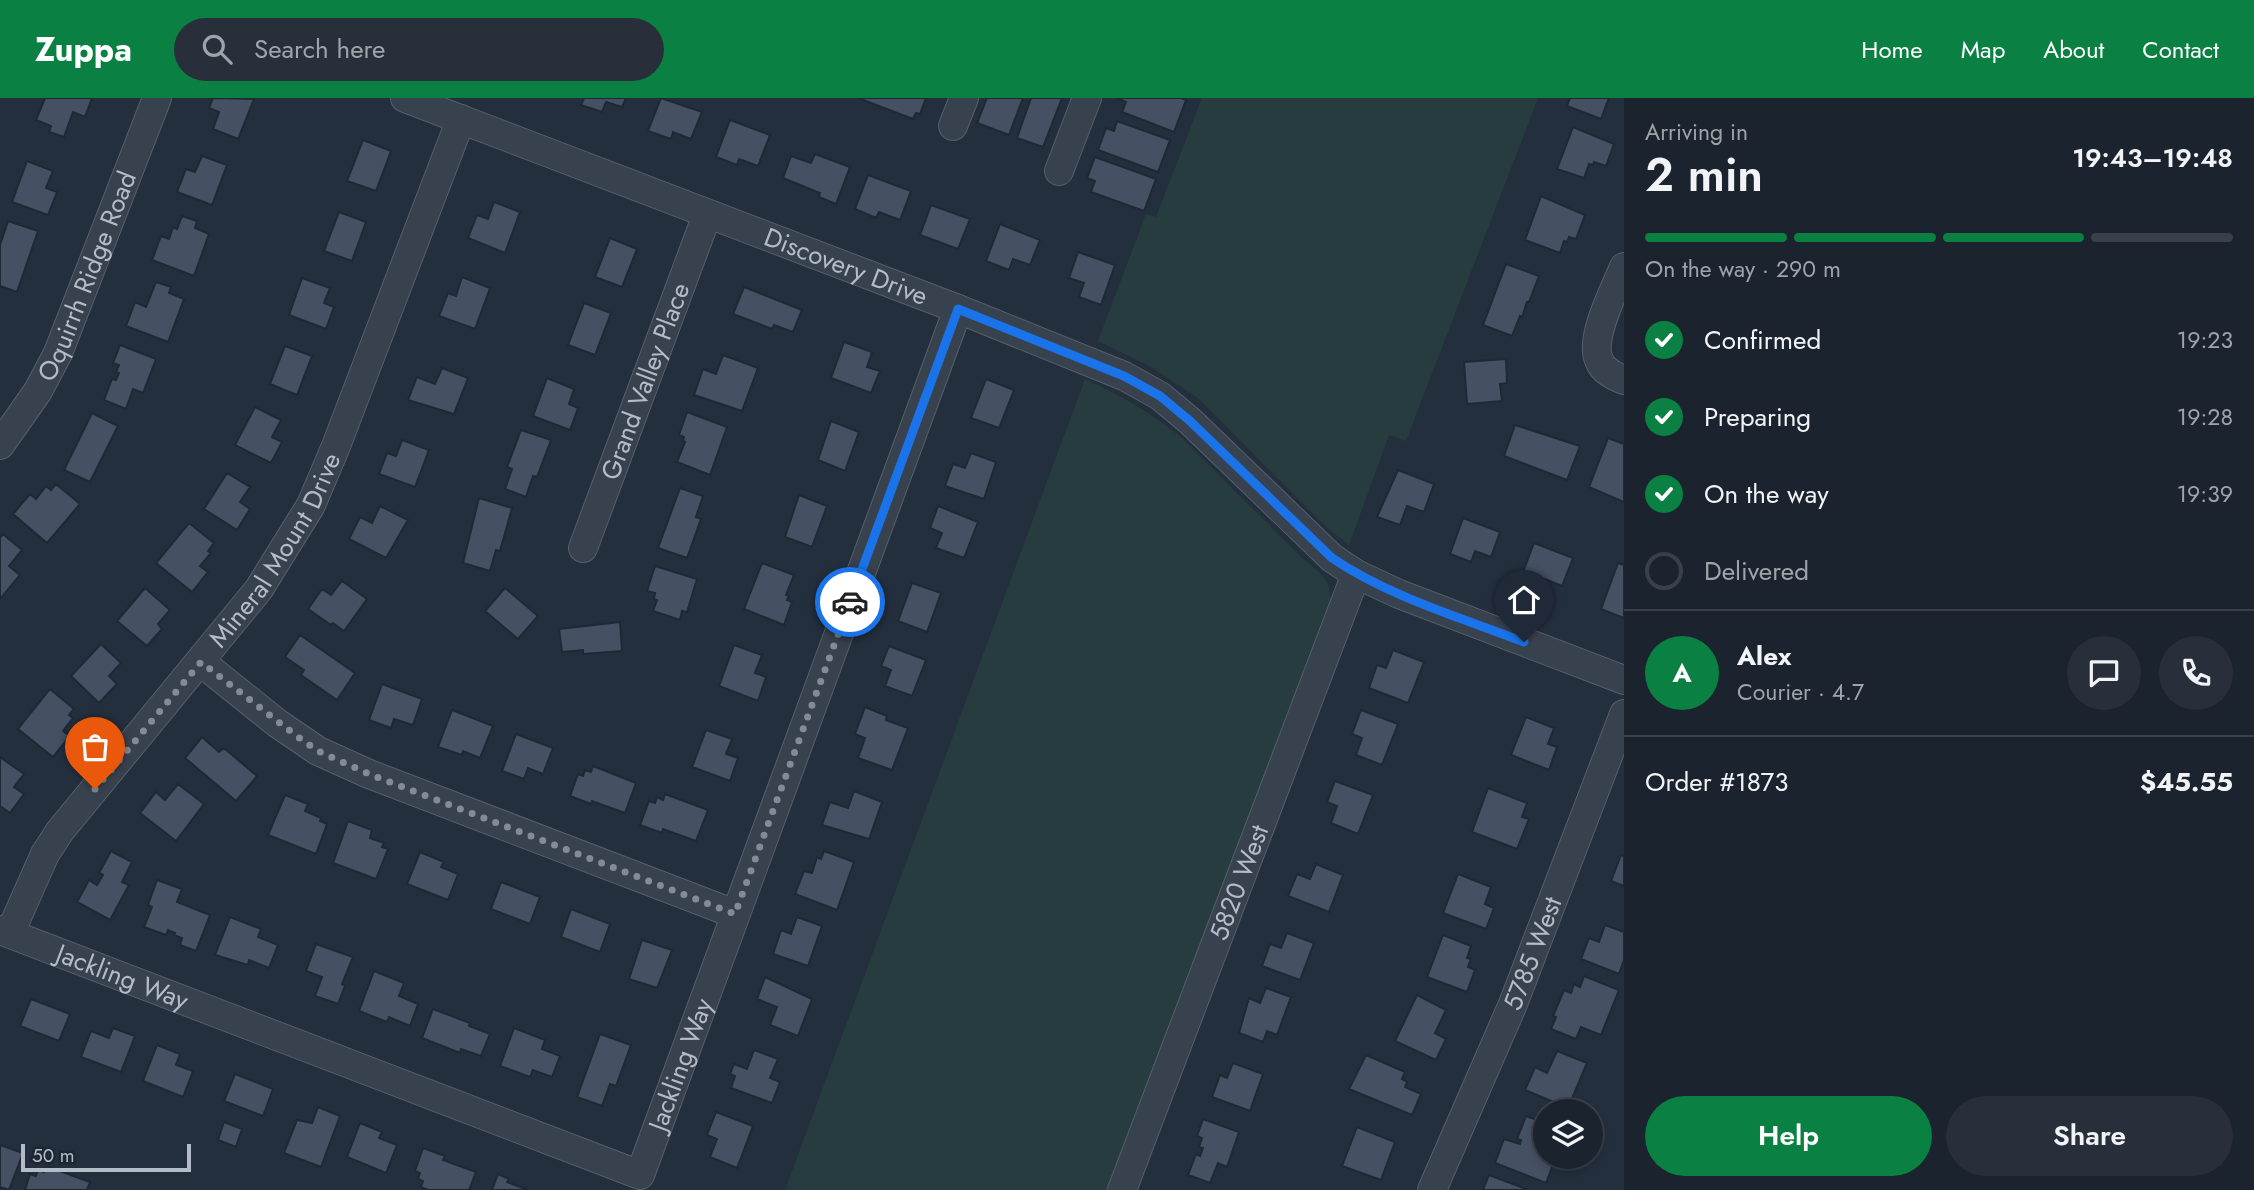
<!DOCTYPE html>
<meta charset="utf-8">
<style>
body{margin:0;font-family:Jost,sans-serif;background:#282f3a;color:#f1f3f6;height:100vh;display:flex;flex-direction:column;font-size:26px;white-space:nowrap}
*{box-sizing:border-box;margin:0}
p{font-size:23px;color:#a0a4aa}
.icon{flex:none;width:38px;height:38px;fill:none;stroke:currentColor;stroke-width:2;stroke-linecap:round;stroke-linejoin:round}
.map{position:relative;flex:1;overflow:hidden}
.panel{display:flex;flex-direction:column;background:#1b232e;width:630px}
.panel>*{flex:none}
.tools{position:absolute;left:1533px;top:1001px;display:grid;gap:14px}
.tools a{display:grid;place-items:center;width:70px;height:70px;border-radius:50%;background:#1b232e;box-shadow:0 4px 10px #0003,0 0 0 2px #39404a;font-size:35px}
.scale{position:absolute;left:21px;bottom:18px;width:170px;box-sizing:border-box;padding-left:7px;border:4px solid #b4bcc9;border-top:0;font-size:19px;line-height:24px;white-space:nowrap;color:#b4bcc9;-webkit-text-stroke:5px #1d2633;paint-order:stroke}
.pin{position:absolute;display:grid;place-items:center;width:60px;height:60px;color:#fff;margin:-72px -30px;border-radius:50% 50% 50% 0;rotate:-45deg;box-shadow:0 0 7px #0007}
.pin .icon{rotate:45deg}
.courier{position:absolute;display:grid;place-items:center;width:70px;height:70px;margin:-35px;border:5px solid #1a73e8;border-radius:50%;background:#fff;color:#222;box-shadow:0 2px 9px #0007}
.headline em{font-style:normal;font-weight:600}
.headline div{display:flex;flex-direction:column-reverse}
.headline{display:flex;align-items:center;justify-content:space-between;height:119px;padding:0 21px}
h1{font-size:46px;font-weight:600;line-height:52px}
.bar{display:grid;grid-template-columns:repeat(4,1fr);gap:10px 7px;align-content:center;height:84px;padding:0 21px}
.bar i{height:9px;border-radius:5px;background:#39404a}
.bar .current{background:#0b8043}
.bar p{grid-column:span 4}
.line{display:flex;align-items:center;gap:18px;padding:0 21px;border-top:2px solid #39404a}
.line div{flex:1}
.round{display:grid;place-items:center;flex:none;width:74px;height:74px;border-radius:37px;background:#282f3a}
ol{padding:0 21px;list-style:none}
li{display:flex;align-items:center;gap:21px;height:77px}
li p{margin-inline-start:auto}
li .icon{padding:7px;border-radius:50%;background:#0b8043;color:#fff;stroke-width:4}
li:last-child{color:#a0a4aa}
li i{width:38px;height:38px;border:4px solid #39404a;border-radius:50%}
.action{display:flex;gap:14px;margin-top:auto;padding:14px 21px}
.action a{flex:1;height:80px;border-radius:42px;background:#0b8043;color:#fff;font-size:28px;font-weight:600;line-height:80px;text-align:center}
.action a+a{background:#282f3a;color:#f1f3f6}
header{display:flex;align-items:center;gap:42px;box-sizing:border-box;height:98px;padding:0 35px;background:#0b8043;color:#fff}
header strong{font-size:33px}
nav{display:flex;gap:38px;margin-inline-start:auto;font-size:24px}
.search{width:490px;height:63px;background:#282f3a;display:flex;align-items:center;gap:18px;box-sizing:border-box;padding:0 24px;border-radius:38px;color:#a0a4aa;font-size:26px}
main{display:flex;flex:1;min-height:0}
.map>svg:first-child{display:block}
.green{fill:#263c3f}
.building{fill:#455162;stroke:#1f2835;stroke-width:2}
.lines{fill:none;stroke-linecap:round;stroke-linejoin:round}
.minor-casing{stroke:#565f6c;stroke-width:30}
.minor{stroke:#38414e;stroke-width:28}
.done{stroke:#828b98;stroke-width:7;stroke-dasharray:0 12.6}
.route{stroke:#1a73e8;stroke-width:9}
.labels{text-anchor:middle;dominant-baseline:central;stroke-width:7;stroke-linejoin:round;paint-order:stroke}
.street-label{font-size:26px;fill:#b4bcc9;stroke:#1d2633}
</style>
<header>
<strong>Zuppa</strong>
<div class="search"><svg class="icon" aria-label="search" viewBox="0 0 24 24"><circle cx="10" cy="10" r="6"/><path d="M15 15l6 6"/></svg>Search here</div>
<nav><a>Home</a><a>Map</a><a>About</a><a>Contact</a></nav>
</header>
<main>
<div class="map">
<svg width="1624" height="1092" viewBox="0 0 1624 1092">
<rect width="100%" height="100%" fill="#242f3e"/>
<path class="green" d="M 1202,0 L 1538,0 L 1406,343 L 1389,337 L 1349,447 L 1326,429 L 1198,300 L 1151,269 L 1098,243 L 1146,116 L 1156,119 Z
M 1085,281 C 1120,297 1152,315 1182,340 L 1302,460 C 1324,478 1331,481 1331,510 L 1107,1092 L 785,1092 Z"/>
<path class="building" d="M 45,0 L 92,0 L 85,19 L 73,14 L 64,39 L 49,34 L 51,28 L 36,22 Z
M 213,0 L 254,1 L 238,41 L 213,31 L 219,14 L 209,10 Z
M 584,0 L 626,0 L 622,9 L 606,4 L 602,14 L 581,7 Z
M 661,0 L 702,14 L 691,41 L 673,34 L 671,41 L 648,33 Z
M 858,0 L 926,0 L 920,16 L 916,15 L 913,21 Z
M 987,0 L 1023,0 L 1009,37 L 977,25 Z
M 1031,0 L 1062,0 L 1043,49 L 1017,40 Z
M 1117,0 L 1181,0 L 1186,2 L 1174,34 L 1122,14 L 1126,4 Z
M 1570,0 L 1609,0 L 1601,21 L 1567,8 Z
M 730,22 L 770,37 L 758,68 L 739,61 L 737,67 L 716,59 Z
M 1117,23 L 1170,42 L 1158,74 L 1098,52 L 1106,30 L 1114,33 Z
M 1573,29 L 1614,46 L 1606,68 L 1594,64 L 1593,67 L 1589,66 L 1584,80 L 1557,71 Z
M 363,42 L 391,53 L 376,93 L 347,83 Z
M 815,56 L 850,69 L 836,106 L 819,99 L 820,95 L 783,80 L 791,58 L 811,65 Z
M 202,58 L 227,67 L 212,107 L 177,94 L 186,71 L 195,74 Z
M 1095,59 L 1156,81 L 1144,113 L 1091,94 L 1095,83 L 1087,80 Z
M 27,63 L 53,73 L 46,90 L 57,94 L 48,117 L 12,104 Z
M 868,77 L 911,93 L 900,122 L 879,114 L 876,120 L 855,111 Z
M 1541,98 L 1585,117 L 1576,141 L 1569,139 L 1567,144 L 1564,143 L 1560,155 L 1525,142 Z
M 494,104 L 520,114 L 505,155 L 468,140 L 477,117 L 488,121 Z
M 931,107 L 970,121 L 958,151 L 920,137 Z
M 339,114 L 366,124 L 352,163 L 324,153 Z
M 182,118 L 197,123 L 195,130 L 209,136 L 194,178 L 152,162 L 161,138 L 169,141 L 173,129 L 177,131 Z
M 8,123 L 38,133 L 17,194 L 0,188 L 0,147 Z
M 1000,126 L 1040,142 L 1030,167 L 1013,161 L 1009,172 L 986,163 Z
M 610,140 L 637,151 L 622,189 L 595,179 Z
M 1078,154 L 1115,167 L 1101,207 L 1079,199 L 1084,185 L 1069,180 Z
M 1506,166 L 1539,178 L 1529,204 L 1527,204 L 1522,219 L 1520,218 L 1512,238 L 1483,227 Z
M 462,179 L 490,190 L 475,231 L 439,218 L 448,195 L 456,198 Z
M 302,180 L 330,190 L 324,205 L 334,209 L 326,231 L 289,217 Z
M 156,184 L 171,189 L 169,195 L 184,201 L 168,244 L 126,228 L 135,204 L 146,209 Z
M 744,189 L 802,212 L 793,234 L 774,227 L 772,231 L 733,216 Z
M 584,205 L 611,215 L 595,257 L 568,247 Z
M 844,244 L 872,254 L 867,269 L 880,273 L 871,295 L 831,280 Z
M 120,247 L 156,261 L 143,295 L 133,291 L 126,311 L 104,302 L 112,281 L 116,282 L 119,275 L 116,274 L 119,267 L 113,265 Z
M 285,248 L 312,258 L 297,297 L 270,286 Z
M 723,257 L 758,270 L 742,313 L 694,297 L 703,271 L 716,276 Z
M 1506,261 L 1507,285 L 1500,286 L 1502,303 L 1467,306 L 1464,264 Z
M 442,270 L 468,280 L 454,316 L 408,302 L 417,279 L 435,286 Z
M 547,280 L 574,291 L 569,306 L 578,310 L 570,332 L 533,318 Z
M 986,281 L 1014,292 L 999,330 L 971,320 Z
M 255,309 L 281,322 L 272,339 L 282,344 L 271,365 L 235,347 Z
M 687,314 L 727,329 L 710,377 L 677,364 L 685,344 L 683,343 L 684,339 L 679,337 Z
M 92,315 L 118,328 L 90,384 L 64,372 Z
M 831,323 L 859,334 L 845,373 L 818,362 Z
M 1515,327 L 1580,348 L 1567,382 L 1504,358 Z
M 521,332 L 551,342 L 537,379 L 533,378 L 526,399 L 505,391 L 512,371 L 507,369 Z
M 1608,340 L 1624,346 L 1624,404 L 1589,389 Z
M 402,342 L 429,352 L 415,389 L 379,376 L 387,355 L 396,358 Z
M 971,355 L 996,364 L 984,401 L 945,388 L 953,366 L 965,370 Z
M 1398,372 L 1434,386 L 1424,414 L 1407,408 L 1400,427 L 1377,419 Z
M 227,375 L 250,389 L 240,404 L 250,411 L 237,432 L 204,411 Z
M 56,386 L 80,406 L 47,445 L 13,416 L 30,396 L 36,401 L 46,388 L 51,392 Z
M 680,390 L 703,398 L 696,419 L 701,421 L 687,460 L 658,450 Z
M 799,397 L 827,408 L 812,449 L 785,439 Z
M 479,400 L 512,410 L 500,453 L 496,452 L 490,473 L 463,465 Z
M 380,408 L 408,422 L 386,460 L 349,441 L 360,419 L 372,425 Z
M 938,408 L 978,424 L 964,460 L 936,450 L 942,435 L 930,430 Z
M 1463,420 L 1500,434 L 1491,459 L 1475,453 L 1471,464 L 1450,456 Z
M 189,425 L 214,445 L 208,453 L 211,455 L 200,468 L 208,474 L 192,494 L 156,465 Z
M 3,436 L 22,452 L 9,468 L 20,477 L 0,501 L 0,440 Z
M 1534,445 L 1573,460 L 1562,488 L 1545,481 L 1541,490 L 1520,482 Z
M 762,465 L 794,477 L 786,497 L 789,498 L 787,502 L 792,504 L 784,527 L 744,511 Z
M 1618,465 L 1624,467 L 1624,520 L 1601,511 Z
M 655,468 L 697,481 L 687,514 L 682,513 L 680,522 L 653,513 L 657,502 L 654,501 L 655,495 L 647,493 Z
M 342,483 L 367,501 L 344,533 L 333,525 L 331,527 L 308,511 L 322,491 L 331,497 Z
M 912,485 L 941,495 L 927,534 L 898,523 Z
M 145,490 L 170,512 L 158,526 L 162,531 L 147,548 L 117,523 Z
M 505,490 L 538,518 L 518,541 L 485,513 Z
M 620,524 L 622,553 L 583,556 L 583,552 L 562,554 L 559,531 Z
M 300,537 L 355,575 L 337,602 L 301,577 L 304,572 L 285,559 Z
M 101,546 L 121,565 L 109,578 L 117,586 L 99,605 L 71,578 Z
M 734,547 L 762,557 L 755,575 L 766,579 L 758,603 L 719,588 Z
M 889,548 L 926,562 L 912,598 L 885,588 L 891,572 L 881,568 Z
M 1393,552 L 1424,564 L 1408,605 L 1369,590 L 1377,567 L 1386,570 Z
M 382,586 L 422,601 L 413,627 L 394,621 L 391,630 L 369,622 Z
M 50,591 L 74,611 L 69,617 L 73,620 L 63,633 L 70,638 L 53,659 L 18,631 Z
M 865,609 L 887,618 L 886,622 L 908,630 L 892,672 L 858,660 L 865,640 L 855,636 Z
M 452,612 L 493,628 L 480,660 L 463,653 L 462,657 L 438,649 Z
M 1361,612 L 1398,626 L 1382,667 L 1356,657 L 1362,640 L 1352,636 Z
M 1526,619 L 1554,630 L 1548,646 L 1557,649 L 1549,672 L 1511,657 Z
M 706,632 L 732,641 L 726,656 L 738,660 L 730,683 L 692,669 Z
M 516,636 L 553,650 L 543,676 L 528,670 L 524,681 L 502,673 Z
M 202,639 L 219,654 L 224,650 L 257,678 L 236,703 L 185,660 Z
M 0,659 L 24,676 L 14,689 L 24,696 L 10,715 L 0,708 Z
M 593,668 L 636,685 L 625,715 L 592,703 L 591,706 L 570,698 L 578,676 L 583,678 L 585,672 L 591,674 Z
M 1335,683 L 1373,697 L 1358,736 L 1331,725 L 1337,708 L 1327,704 Z
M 178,686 L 204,706 L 176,743 L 140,715 L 156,694 L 165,702 Z
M 1488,690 L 1527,705 L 1522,719 L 1529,721 L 1517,751 L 1472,734 Z
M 854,693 L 882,704 L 869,741 L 822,727 L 830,704 L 848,710 Z
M 665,696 L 708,712 L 696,743 L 663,731 L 662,735 L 640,727 L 649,703 L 655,705 L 657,699 L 663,702 Z
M 285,697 L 308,706 L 305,713 L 321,720 L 320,723 L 327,726 L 316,756 L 268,737 Z
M 348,723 L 372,732 L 370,740 L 384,745 L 382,749 L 388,751 L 376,781 L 333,765 Z
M 111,753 L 132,764 L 122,784 L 129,787 L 110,822 L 77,804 L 89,782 L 97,787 L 103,777 L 99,775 Z
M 824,753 L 854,764 L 837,812 L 795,796 L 804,773 L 812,775 L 817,759 L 821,761 Z
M 420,754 L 444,764 L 441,769 L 458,776 L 448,802 L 407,786 Z
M 1621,757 L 1624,758 L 1624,788 L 1611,783 Z
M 1316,766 L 1343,777 L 1329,814 L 1288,798 L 1297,776 L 1310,781 Z
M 1458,776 L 1491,789 L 1485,806 L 1494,810 L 1486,831 L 1443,815 Z
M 157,782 L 182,791 L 177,804 L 210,817 L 196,853 L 180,847 L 182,840 L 174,837 L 175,835 L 168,832 L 166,837 L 144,829 L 152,809 L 148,807 Z
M 501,784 L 540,799 L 530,826 L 491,811 Z
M 571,811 L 610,826 L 600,854 L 561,839 Z
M 230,819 L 261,831 L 258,839 L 278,847 L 269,870 L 249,862 L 248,867 L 215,857 Z
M 797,819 L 822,828 L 808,868 L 773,856 L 781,832 L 791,836 Z
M 1605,827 L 1624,834 L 1624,862 L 1619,876 L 1581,861 L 1589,840 L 1599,844 Z
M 1287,835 L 1314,845 L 1300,882 L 1262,868 L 1270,846 L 1281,850 Z
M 1443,837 L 1471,848 L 1467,860 L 1471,861 L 1468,869 L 1475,872 L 1467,894 L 1427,879 Z
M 642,842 L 672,852 L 657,890 L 629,881 Z
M 316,846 L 353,859 L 342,886 L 345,888 L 338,906 L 315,898 L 322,879 L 306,873 Z
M 374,873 L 404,885 L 399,898 L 418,906 L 410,928 L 389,919 L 387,924 L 359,913 Z
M 1584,878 L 1619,892 L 1601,937 L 1581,929 L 1576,941 L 1551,931 L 1556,919 L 1553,918 L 1564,892 L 1571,895 L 1574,886 L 1580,889 Z
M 765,879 L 812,901 L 798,938 L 770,927 L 777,909 L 757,901 Z
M 1266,890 L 1291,899 L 1277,937 L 1267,933 L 1263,944 L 1239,935 L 1249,900 L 1260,905 Z
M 1417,897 L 1446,912 L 1435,935 L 1446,941 L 1436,962 L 1395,943 Z
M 31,901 L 70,916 L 59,943 L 20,928 Z
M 433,911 L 470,925 L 469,928 L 490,936 L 481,958 L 461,951 L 460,955 L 422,940 Z
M 113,930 L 135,938 L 121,974 L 81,959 L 91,933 L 109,940 Z
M 514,930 L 545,942 L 542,951 L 560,958 L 552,979 L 533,972 L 530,979 L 500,968 Z
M 600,936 L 631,947 L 616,988 L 610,986 L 602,1008 L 577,999 Z
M 157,947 L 180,956 L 176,967 L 193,973 L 183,999 L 143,983 Z
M 754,952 L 778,961 L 770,980 L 780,984 L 772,1005 L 731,990 L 735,978 L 730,976 L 734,966 L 747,971 Z
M 1557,953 L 1587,965 L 1568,1010 L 1525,992 L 1535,969 L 1547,975 Z
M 1366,957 L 1405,974 L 1402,981 L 1407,984 L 1405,989 L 1421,996 L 1412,1017 L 1349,991 Z
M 1233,965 L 1263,976 L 1250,1013 L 1212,999 L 1220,977 L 1227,980 Z
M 235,976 L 273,991 L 263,1018 L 224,1003 Z
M 318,1009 L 340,1018 L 321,1069 L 284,1055 L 297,1022 L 312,1025 Z
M 716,1014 L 753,1028 L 737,1070 L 710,1059 L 717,1041 L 707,1037 Z
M 1526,1018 L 1545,1025 L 1545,1059 L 1556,1059 L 1546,1085 L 1495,1065 L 1504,1041 L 1520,1046 L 1521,1042 L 1517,1041 Z
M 1203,1021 L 1239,1034 L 1227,1069 L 1218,1065 L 1210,1085 L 1188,1077 L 1196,1056 L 1200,1058 L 1203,1050 L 1199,1049 L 1202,1040 L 1197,1038 Z
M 224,1024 L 242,1031 L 236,1049 L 218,1042 Z
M 360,1025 L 382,1034 L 379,1040 L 397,1047 L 386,1075 L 347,1059 Z
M 1357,1029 L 1395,1044 L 1381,1082 L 1342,1068 Z
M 0,1047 L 23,1055 L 9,1092 L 0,1089 Z
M 423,1050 L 445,1058 L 443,1062 L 476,1074 L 469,1092 L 428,1092 L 421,1089 L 423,1083 L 418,1081 L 420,1075 L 415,1073 Z
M 46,1068 L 90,1084 L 87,1092 L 25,1092 L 30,1076 L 36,1078 L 38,1072 L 44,1074 Z
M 498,1076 L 509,1081 L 507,1084 L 528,1092 L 492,1092 Z
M 1489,1077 L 1529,1092 L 1483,1092 Z"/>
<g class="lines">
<g class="minor-casing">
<g id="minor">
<path id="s1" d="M 405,0 L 958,211 L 1124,278 L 1160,298 L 1190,323 L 1332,460 L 1356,476 L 1399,496 L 1624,582"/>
<path d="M 953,28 L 964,0"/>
<path d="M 1059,73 L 1087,0"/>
<path d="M 1624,169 C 1615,191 1589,240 1599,262 C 1603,273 1614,278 1624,282"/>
<path id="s2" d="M 0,347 L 38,293 L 58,255 L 157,0"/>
<path id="s3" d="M 583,450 L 707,117"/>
<path d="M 201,564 L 277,625 L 318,653 L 369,676 L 735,816"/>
<path id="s4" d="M 0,832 L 640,1077 L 958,211"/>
<path id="s5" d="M 10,835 L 45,756 L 60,733 L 259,491 L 311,407 L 336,348 L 461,21"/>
<path id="s6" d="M 1122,1092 L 1356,476"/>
<path id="s7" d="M 1432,1092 L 1513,906 L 1624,616"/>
</g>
</g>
<use href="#minor" class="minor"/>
</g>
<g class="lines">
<path class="done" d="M 95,691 L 201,564 L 298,639 L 318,653 L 369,676 L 735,816 L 850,504"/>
<path class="route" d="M 850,504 L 958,211 L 1124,278 L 1160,298 L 1190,323 L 1332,460 C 1390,499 1459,519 1524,544"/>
</g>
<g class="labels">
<g class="street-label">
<text stroke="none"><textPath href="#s1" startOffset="472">Discovery Drive</textPath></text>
<text stroke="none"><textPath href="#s2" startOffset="191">Oquirrh Ridge Road</textPath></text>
<text stroke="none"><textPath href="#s3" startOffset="178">Grand Valley Place</textPath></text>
<text stroke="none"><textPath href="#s5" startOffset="469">Mineral Mount Drive</textPath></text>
<text stroke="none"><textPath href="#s6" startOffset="329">5820 West</textPath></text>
<text stroke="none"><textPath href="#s7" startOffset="257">5785 West</textPath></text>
<text stroke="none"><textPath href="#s4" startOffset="131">Jackling Way</textPath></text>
<text stroke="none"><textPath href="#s4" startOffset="803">Jackling Way</textPath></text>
</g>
</g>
</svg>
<div class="tools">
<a><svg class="icon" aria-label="layers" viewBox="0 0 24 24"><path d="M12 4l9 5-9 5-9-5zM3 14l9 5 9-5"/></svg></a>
</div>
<div class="scale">50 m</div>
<div class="pin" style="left:95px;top:691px;background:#ea580c"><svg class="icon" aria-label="bag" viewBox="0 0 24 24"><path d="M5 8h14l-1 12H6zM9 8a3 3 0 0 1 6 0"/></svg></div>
<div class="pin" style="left:1524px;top:544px;background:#1f2937"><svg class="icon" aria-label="home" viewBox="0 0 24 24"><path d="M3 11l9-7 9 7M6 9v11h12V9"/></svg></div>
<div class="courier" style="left:850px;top:504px"><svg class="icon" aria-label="car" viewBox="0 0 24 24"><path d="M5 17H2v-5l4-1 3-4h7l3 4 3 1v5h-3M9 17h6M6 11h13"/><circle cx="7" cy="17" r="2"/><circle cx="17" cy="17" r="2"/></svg></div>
</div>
<section class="panel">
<div class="headline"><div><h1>2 min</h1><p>Arriving in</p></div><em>19:43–19:48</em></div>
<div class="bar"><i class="current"></i><i class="current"></i><i class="current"></i><i></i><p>On the way · 290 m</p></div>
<ol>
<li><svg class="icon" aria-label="check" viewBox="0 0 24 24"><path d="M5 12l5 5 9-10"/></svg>Confirmed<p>19:23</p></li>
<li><svg class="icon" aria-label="check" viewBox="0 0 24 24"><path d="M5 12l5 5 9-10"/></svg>Preparing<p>19:28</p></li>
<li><svg class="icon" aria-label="check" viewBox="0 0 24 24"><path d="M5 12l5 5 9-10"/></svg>On the way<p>19:39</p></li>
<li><i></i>Delivered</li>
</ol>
<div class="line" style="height:126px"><b class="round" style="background:#0b8043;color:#fff">A</b><div><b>Alex</b><p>Courier · 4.7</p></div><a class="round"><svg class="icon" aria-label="chat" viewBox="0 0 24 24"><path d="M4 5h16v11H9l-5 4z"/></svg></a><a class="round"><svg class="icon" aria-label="phone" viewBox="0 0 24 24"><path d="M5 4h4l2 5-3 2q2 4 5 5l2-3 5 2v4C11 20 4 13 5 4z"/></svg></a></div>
<div class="line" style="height:91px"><div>Order #1873</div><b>$45.55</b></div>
<div class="action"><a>Help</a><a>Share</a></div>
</section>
</main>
